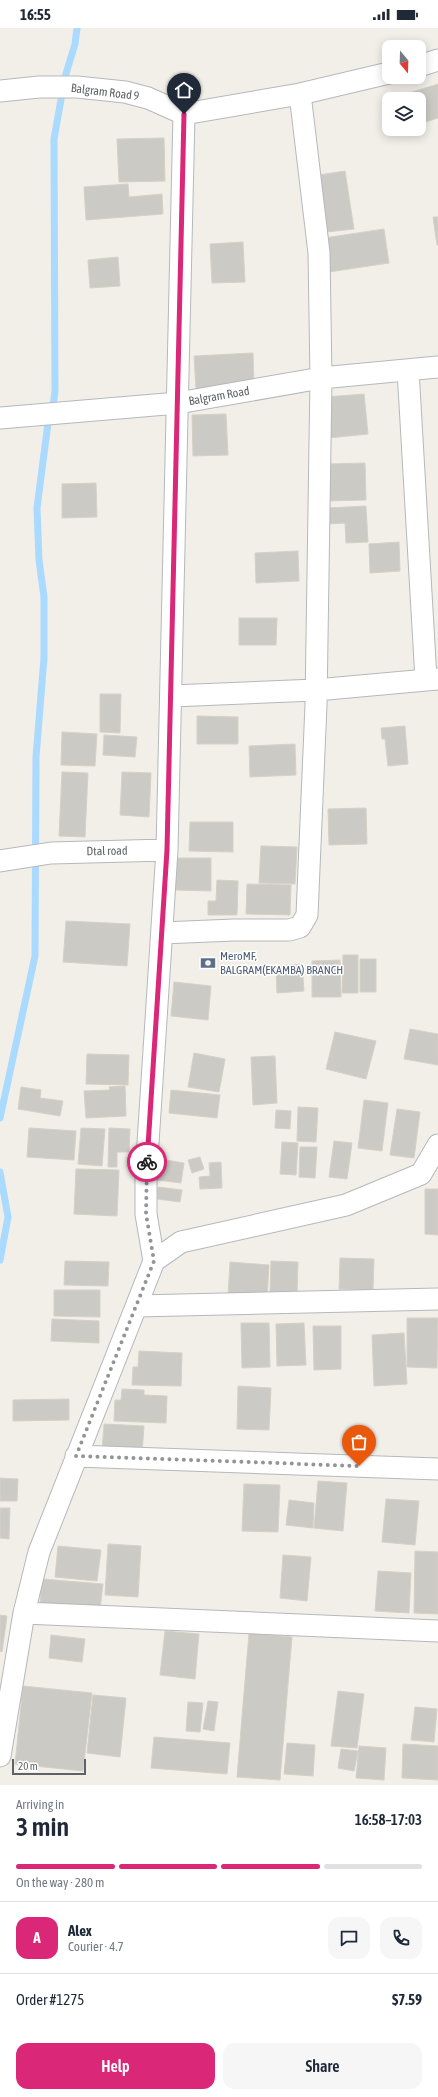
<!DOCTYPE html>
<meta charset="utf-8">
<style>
body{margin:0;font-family:"Asap Condensed",sans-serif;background:#f6f6f7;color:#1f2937;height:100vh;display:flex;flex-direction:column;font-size:15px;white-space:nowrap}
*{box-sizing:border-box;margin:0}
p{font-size:13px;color:#747a83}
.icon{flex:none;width:22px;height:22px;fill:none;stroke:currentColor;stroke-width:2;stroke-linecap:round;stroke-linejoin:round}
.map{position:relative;height:1757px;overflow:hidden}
.side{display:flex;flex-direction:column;background:#fff;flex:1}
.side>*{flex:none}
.needle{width:26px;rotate:161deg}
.buttons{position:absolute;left:382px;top:12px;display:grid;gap:8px}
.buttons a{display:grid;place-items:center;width:44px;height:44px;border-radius:8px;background:#fff;box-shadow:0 2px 10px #0003;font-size:20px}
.scale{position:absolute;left:12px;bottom:10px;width:74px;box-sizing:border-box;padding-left:4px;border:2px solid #5f6368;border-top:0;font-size:11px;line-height:14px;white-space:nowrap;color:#5f6368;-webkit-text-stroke:3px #fff;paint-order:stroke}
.pin{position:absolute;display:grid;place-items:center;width:34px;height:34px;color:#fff;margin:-41px -17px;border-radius:50% 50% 50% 0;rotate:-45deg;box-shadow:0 0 4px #0007}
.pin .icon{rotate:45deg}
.courier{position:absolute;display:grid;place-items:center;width:40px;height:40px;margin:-20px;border:3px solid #db2777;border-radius:50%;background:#fff;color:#222;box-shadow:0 1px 5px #0007}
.overview em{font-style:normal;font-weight:600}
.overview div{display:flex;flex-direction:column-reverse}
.overview{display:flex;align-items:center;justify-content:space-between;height:68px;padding:0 16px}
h1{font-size:26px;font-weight:600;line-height:30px}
.bar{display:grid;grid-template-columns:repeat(4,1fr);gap:6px 4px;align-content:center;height:48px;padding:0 16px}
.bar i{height:5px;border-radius:3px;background:#e0e1e3}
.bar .active{background:#db2777}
.bar p{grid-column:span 4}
.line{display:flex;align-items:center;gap:10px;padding:0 16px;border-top:1px solid #e0e1e3}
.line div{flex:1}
.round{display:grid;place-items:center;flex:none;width:42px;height:42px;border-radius:12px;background:#f6f6f7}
.primary-button{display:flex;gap:8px;margin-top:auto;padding:8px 16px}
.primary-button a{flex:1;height:46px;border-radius:12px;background:#db2777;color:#fff;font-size:16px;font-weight:600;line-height:46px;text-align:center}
.primary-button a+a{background:#f6f6f7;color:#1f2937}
.status{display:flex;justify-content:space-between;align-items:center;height:28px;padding:0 20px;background:#fff;direction:ltr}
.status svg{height:11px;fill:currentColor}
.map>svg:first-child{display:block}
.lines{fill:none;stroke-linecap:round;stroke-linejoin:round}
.stream{stroke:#aadaff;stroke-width:7}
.building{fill:#cccac5;stroke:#d6d1c6}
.minor-casing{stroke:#b5b8bc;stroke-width:23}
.minor{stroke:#fff;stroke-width:21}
.done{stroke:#929495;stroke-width:4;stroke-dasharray:0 7.2}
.route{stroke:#db2777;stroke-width:5}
.labels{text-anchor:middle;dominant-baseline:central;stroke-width:3;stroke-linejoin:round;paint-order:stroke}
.street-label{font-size:12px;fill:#5f6368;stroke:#fff}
.service-label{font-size:12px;fill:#4e5e75;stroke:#fff;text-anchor:start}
</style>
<div class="status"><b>16:55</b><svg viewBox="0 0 49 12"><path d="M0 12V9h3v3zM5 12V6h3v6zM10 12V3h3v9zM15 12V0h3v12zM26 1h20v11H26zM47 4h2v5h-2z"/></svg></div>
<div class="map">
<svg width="438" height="1757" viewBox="0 0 438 1757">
<rect width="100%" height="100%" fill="#f1efe8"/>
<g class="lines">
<path class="stream" d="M 53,378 L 55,363 L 54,111 L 65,49 L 75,16 L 77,0
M 0,1090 L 35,928 L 36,729 L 44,630 L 44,569 L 39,532 L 37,480 L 48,395
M 0,1144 L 8,1189 L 0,1232"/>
</g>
<path class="building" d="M 438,56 L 438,90 L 419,96 L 419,71 L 411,71 L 409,65 Z
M 164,110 L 165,153 L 119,154 L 117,111 Z
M 345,143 L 354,201 L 327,204 L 319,147 Z
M 128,156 L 129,169 L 162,166 L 163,186 L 86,192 L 84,159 Z
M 433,189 L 438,189 L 438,217 L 437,217 Z
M 384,201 L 389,235 L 329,244 L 324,210 Z
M 243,214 L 245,254 L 212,255 L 210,216 Z
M 118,229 L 120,258 L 90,260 L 88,232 Z
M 253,325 L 254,358 L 196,361 L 194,328 Z
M 364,366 L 368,406 L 329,410 L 325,369 Z
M 226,386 L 228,427 L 193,428 L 192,387 Z
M 365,435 L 366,472 L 329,473 L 328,436 Z
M 96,455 L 97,489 L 62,490 L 62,456 Z
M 366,478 L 368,514 L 346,515 L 345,495 L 328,496 L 327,480 Z
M 399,514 L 400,543 L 370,545 L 369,516 Z
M 298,523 L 299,553 L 256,555 L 255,525 Z
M 239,590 L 277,590 L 276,617 L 239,617 Z
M 100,666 L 121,666 L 120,705 L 100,704 Z
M 197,688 L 238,689 L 238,716 L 197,716 Z
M 405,698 L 408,736 L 388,738 L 385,711 L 382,711 L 381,700 Z
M 62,704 L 97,706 L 95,738 L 61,737 Z
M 104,707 L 137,709 L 135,729 L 103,727 Z
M 295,716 L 296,747 L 250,749 L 249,718 Z
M 62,744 L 88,745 L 85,809 L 59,808 Z
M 122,744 L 151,745 L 149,789 L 120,787 Z
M 366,780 L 367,816 L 329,817 L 328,781 Z
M 190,794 L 233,794 L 233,824 L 189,823 Z
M 261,818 L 297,819 L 295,856 L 259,855 Z
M 174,830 L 211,830 L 211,863 L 174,862 Z
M 217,852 L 238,853 L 237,887 L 208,887 L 208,873 L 216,873 Z
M 247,856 L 291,857 L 290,887 L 246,886 Z
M 66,893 L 130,896 L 127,938 L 63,934 Z
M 343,927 L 358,927 L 358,965 L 342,965 Z
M 360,931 L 376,931 L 376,964 L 360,964 Z
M 340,932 L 341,969 L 312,969 L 312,933 Z
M 302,936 L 304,963 L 277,965 L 276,938 Z
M 174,954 L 211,958 L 208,992 L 171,988 Z
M 410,1001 L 438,1006 L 438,1037 L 404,1031 Z
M 335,1004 L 376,1013 L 366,1051 L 326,1041 Z
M 194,1025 L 225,1031 L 219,1064 L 188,1059 Z
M 87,1026 L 129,1027 L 128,1057 L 86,1056 Z
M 275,1028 L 277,1075 L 253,1077 L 251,1029 Z
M 125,1058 L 126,1088 L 86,1090 L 84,1063 L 110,1062 L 109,1059 Z
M 21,1059 L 41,1062 L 40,1070 L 63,1073 L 60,1088 L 18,1081 Z
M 171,1062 L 220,1067 L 217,1090 L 169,1085 Z
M 364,1072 L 388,1075 L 382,1123 L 358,1120 Z
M 298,1079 L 318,1080 L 316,1114 L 297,1113 Z
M 397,1081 L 420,1084 L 414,1130 L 390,1127 Z
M 276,1082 L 291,1083 L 290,1101 L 275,1100 Z
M 29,1100 L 76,1103 L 74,1132 L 27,1129 Z
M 81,1100 L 105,1101 L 102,1138 L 78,1136 Z
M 109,1100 L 130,1101 L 129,1124 L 117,1124 L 117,1139 L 108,1139 Z
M 334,1113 L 352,1115 L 347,1151 L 329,1149 Z
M 282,1114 L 298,1115 L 296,1147 L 280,1146 Z
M 300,1119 L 317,1119 L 315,1150 L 299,1149 Z
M 200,1129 L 204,1141 L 192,1145 L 188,1132 Z
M 160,1131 L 184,1135 L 181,1155 L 157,1152 Z
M 221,1134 L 222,1160 L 200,1161 L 199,1149 L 210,1148 L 209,1135 Z
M 76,1141 L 119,1142 L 117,1188 L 74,1186 Z
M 158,1159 L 182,1162 L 180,1174 L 157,1171 Z
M 425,1161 L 438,1161 L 438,1207 L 425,1206 Z
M 340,1230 L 374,1231 L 373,1262 L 339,1261 Z
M 65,1233 L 109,1234 L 108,1258 L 64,1257 Z
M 271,1233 L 298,1234 L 297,1266 L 270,1265 Z
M 230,1234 L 269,1237 L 267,1270 L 228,1268 Z
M 54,1262 L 100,1262 L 100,1289 L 54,1288 Z
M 407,1290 L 438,1290 L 437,1340 L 407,1339 Z
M 52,1291 L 99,1293 L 99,1315 L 51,1313 Z
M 241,1295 L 269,1295 L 270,1339 L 242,1340 Z
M 304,1295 L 306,1337 L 277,1338 L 276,1296 Z
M 313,1298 L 341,1298 L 341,1341 L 314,1342 Z
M 404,1305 L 407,1356 L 374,1358 L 372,1307 Z
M 139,1323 L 182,1325 L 181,1358 L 132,1357 L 133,1339 L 138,1339 Z
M 238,1358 L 271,1360 L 269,1402 L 237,1401 Z
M 122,1361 L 144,1362 L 144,1367 L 167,1368 L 166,1395 L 114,1393 L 115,1372 L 121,1372 Z
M 69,1371 L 69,1392 L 13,1393 L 13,1372 Z
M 104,1396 L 144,1398 L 142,1426 L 102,1423 Z
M 0,1450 L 18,1451 L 17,1473 L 0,1473 Z
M 318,1453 L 347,1455 L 343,1503 L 314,1500 Z
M 244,1456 L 280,1457 L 278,1504 L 242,1503 Z
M 386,1471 L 419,1473 L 415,1517 L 382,1514 Z
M 289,1472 L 314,1475 L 313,1500 L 286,1497 Z
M 0,1480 L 10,1480 L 9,1511 L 0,1510 Z
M 108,1516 L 141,1518 L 138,1569 L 105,1567 Z
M 58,1518 L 101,1522 L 97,1553 L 55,1549 Z
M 415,1523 L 438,1524 L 438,1586 L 414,1585 Z
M 283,1527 L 311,1529 L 307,1573 L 280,1570 Z
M 378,1543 L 411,1545 L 409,1585 L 375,1583 Z
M 42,1551 L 103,1556 L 100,1581 L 40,1575 Z
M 0,1587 L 7,1588 L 2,1624 L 0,1623 Z
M 165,1603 L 199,1606 L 195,1651 L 160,1647 Z
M 249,1605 L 292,1609 L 280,1752 L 237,1749 Z
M 51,1607 L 85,1611 L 82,1634 L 49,1630 Z
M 23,1658 L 92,1665 L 83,1743 L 15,1736 Z
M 338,1663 L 364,1666 L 357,1720 L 331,1718 Z
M 93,1667 L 126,1670 L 120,1729 L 87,1725 Z
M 208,1673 L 218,1674 L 214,1703 L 203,1701 Z
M 188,1674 L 203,1675 L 200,1704 L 186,1703 Z
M 415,1679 L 437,1681 L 434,1714 L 411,1712 Z
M 154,1709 L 230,1715 L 227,1746 L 151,1740 Z
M 287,1715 L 315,1717 L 313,1748 L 284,1746 Z
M 403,1716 L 438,1718 L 438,1752 L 402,1750 Z
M 359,1718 L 386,1720 L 384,1752 L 356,1750 Z
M 341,1721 L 358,1723 L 354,1743 L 338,1740 Z"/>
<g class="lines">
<g class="minor-casing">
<path id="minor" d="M 419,38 L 438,32
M 0,63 L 39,59 L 77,59 L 125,64 L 148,70 L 184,86 L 300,66
M 408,342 L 426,651
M 0,390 L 178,375 L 321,350 L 438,339
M 172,668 L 316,662 L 438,651
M 0,833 L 51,825 L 167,822
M 162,905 L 234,902 L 289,902 L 300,899 L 307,887 L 316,677 L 321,350 L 319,225 L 300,66 L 389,45
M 154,1233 L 146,1186 L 146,1146 L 167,822 L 184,86
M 137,1278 L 438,1271
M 76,1428 L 438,1441
M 24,1585 L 438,1603
M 0,1728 L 24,1585 L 39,1524 L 154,1233 L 181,1214 L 346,1177 L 421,1146 L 438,1117"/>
</g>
<use href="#minor" class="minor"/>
</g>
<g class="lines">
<path class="done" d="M 147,1134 L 146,1186 L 154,1233 L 76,1428 L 359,1438"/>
<path class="route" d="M 147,1134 L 167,822 L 184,86"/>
</g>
<defs>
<g id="bank-bare" transform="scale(1.2)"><path d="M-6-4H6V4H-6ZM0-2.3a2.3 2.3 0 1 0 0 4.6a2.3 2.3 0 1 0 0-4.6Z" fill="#5c6f8a" stroke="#fff" stroke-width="2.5" paint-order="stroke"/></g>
</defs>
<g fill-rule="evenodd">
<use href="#bank-bare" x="208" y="935"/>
</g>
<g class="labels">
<g class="street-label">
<text transform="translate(105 64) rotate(7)">Balgram Road 9</text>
<text transform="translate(219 368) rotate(-10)">Balgram Road</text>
<text transform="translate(107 823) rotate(-1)">Dtal road</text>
</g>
<g class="service-label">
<text x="220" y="928">MeroMF,<tspan x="220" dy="14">BALGRAM(EKAMBA) BRANCH</tspan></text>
</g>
</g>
</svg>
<div class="buttons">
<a><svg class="needle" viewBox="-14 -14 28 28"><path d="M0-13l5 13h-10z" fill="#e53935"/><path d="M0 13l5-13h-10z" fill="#747a83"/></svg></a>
<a><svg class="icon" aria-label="layers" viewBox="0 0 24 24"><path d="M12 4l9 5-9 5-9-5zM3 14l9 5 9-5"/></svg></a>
</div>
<div class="scale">20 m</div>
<div class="pin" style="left:359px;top:1438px;background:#ea580c"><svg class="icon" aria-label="bag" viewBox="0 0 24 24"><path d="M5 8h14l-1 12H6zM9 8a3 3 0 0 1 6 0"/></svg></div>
<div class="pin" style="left:184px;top:86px;background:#1f2937"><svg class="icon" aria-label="home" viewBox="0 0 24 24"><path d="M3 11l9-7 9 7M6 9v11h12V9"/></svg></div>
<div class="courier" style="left:147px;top:1134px"><svg class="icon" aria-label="bike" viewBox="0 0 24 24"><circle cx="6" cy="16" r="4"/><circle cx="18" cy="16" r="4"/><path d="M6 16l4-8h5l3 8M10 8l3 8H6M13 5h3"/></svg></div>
</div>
<section class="side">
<div class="overview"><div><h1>3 min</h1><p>Arriving in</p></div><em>16:58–17:03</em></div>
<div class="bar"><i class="active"></i><i class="active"></i><i class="active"></i><i></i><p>On the way · 280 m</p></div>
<div class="line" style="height:72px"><b class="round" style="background:#db2777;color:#fff">A</b><div><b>Alex</b><p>Courier · 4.7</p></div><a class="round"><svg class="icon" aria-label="chat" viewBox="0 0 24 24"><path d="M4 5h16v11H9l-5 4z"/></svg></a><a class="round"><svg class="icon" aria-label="phone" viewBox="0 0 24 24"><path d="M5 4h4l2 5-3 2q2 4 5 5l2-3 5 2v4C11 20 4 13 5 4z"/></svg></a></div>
<div class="line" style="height:52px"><div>Order #1275</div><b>$7.59</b></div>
<div class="primary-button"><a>Help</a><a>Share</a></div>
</section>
